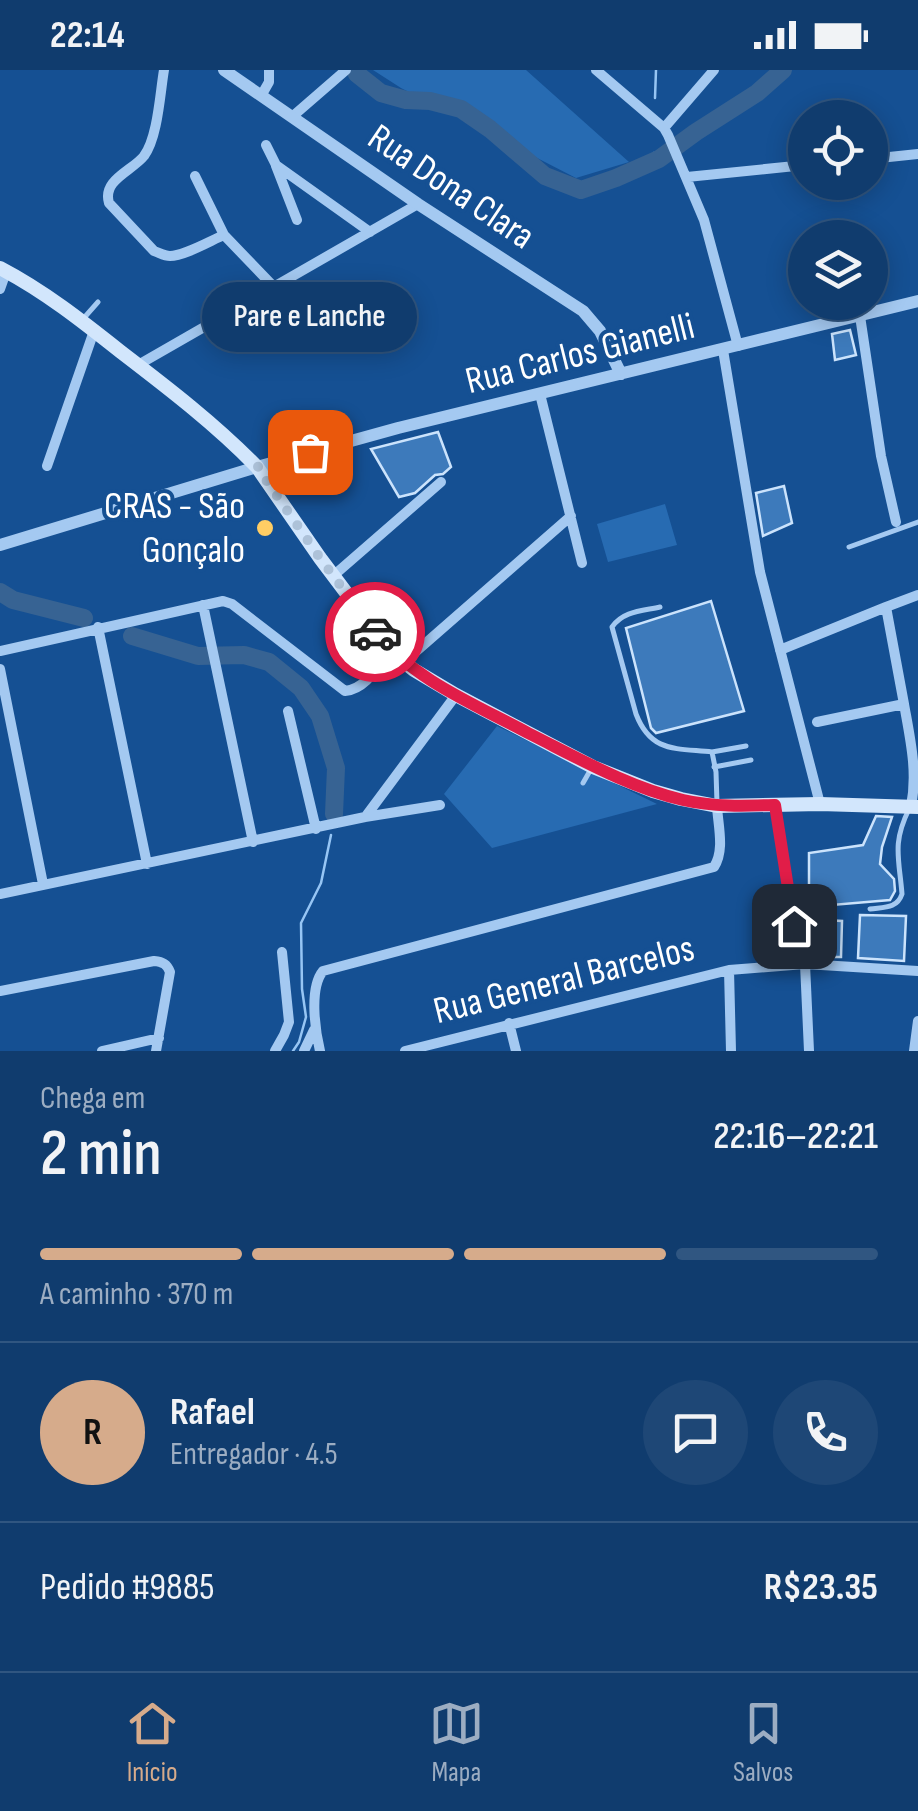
<!DOCTYPE html>
<html lang="pt">
<meta charset="utf-8">
<style>
body{margin:0;font-family:"Sofia Sans Condensed",sans-serif;background:#1e4776;color:#f1f3f6;height:100vh;display:flex;flex-direction:column;font-size:38px;white-space:nowrap}
*{box-sizing:border-box;margin:0}
p{font-size:32px;color:#9cadc2}
.icon{flex:none;width:55px;height:55px;fill:none;stroke:currentColor;stroke-width:2;stroke-linecap:round;stroke-linejoin:round}
.map{position:relative;height:981px;overflow:hidden}
.side{display:flex;flex-direction:column;background:#103c6e;flex:1}
.side>*{flex:none}
.buttons{position:absolute;left:788px;top:30px;display:grid;gap:20px}
.buttons a{display:grid;place-items:center;width:100px;height:100px;border-radius:50%;background:#103c6e;box-shadow:0 5px 25px #0003,0 0 0 2px #305681;font-size:50px}
.pin{position:absolute;display:grid;place-items:center;width:85px;height:85px;color:#fff;margin:-42px;border-radius:20px;box-shadow:0 5px 15px #0006}
.courier{position:absolute;display:grid;place-items:center;width:100px;height:100px;margin:-50px;border:8px solid #e11d48;border-radius:50%;background:#fff;color:#222;box-shadow:0 2px 12px #0007}
.bubble{position:absolute;height:70px;border-radius:35px;background:#103c6e;box-shadow:0 5px 25px #0003,0 0 0 2px #305681;font-size:32px;font-weight:600;line-height:70px;text-align:center}
.head em{font-style:normal;font-weight:600}
.head div{display:flex;flex-direction:column-reverse}
.head{display:flex;align-items:center;justify-content:space-between;height:170px;padding:0 40px}
h1{font-size:65px;font-weight:600;line-height:75px}
.bar{display:grid;grid-template-columns:repeat(4,1fr);gap:15px 10px;align-content:center;height:120px;padding:0 40px}
.bar i{height:12px;border-radius:8px;background:#305681}
.bar .current{background:#d6ab8b}
.bar p{grid-column:span 4}
.line{display:flex;align-items:center;gap:25px;padding:0 40px;border-top:2px solid #305681}
.line div{flex:1}
.round{display:grid;place-items:center;flex:none;width:105px;height:105px;border-radius:52px;background:#1e4776}
.status{display:flex;justify-content:space-between;align-items:center;height:70px;padding:0 50px;background:#103c6e;direction:ltr}
.status svg{height:28px;fill:currentColor}
.dock{display:flex;justify-content:space-around;align-items:center;height:140px;border-top:2px solid #305681;background:#103c6e;font-size:28px;color:#9cadc2}
.dock a{display:grid;justify-items:center;gap:5px}
.dock .current{color:#d6ab8b}
.map>svg:first-child{display:block}
.green{fill:#276bb2}
.lines{fill:none;stroke-linecap:round;stroke-linejoin:round}
.stream{stroke:#96c5f4;stroke-width:2.5}
.river{stroke:#376393;stroke-width:18}
.building{fill:#3d7abb;stroke:#cbe3fc;stroke-width:2.5}
.service{stroke:#a4c9f1;stroke-width:5}
.minor{stroke:#a4c9f1;stroke-width:10}
.tertiary{stroke:#a4c9f1;stroke-width:12}
.secondary{stroke:#d2e6fc;stroke-width:14}
.done{stroke:#adc2d9;stroke-width:10;stroke-dasharray:0 18}
.route{stroke:#e11d48;stroke-width:12}
.poi-dot{fill:#ffcd64;stroke:#155093;stroke-width:4}
.labels{text-anchor:middle;dominant-baseline:central;stroke-width:8;stroke-linejoin:round;paint-order:stroke}
.street-label{font-size:38px;fill:#fff;stroke:#155093}
.poi-label{font-size:38px;fill:#fff;stroke:#155093;text-anchor:end}
</style>
<div class="status"><b>22:14</b><svg viewBox="0 0 49 12"><path d="M0 12V9h3v3zM5 12V6h3v6zM10 12V3h3v9zM15 12V0h3v12zM26 1h20v11H26zM47 4h2v5h-2z"/></svg></div>
<div class="map">
<svg width="918" height="981" viewBox="0 0 918 981">
<rect width="100%" height="100%" fill="#155093"/>
<path class="green" d="M 373,0 L 526,0 L 629,92 L 576,108 L 401,18 Z
M 665,434 L 677,475 L 608,492 L 597,454 Z
M 497,656 L 657,734 L 492,778 L 444,724 Z"/>
<g class="lines">
<path class="stream" d="M 655,28 L 656,0
M 654,83 L 655,91
M 293,981 L 299,972 L 306,947 L 302,919 L 301,853 L 321,813 L 331,765"/>
<path class="river" d="M 355,0 L 357,4 L 381,23 L 406,30 L 430,31 L 461,39 L 490,59 L 545,106 L 581,120 L 616,108 L 659,89 L 696,62 L 757,23 L 783,0
M 0,522 L 13,530 L 84,548
M 132,566 L 198,586 L 244,585 L 269,592 L 301,618 L 320,646 L 336,698 L 334,744"/>
</g>
<path class="building" d="M 850,260 L 856,285 L 835,290 L 832,264 Z
M 438,362 L 451,397 L 443,404 L 435,405 L 415,423 L 399,427 L 371,379 Z
M 784,416 L 792,453 L 763,466 L 756,423 Z
M 711,531 L 744,641 L 656,663 L 651,658 L 626,558 Z
M 876,746 L 892,747 L 882,777 L 880,794 L 894,809 L 895,821 L 890,830 L 809,837 L 809,783 L 863,775 Z
M 860,845 L 906,846 L 904,891 L 858,888 Z
M 804,849 L 842,851 L 841,887 L 827,887 L 810,878 Z"/>
<g class="lines">
<path class="service" d="M 83,249 L 98,232
M 849,477 L 918,452
M 660,537 C 642,541 623,541 612,557 L 636,644 C 651,683 676,678 712,682 L 716,702 L 717,733
M 712,682 L 746,676
M 714,697 L 751,690
M 583,713 L 591,699
M 870,839 C 884,837 897,839 902,824 C 899,787 892,774 909,739"/>
<path class="minor" d="M 164,0 C 160,23 158,67 144,86 C 132,101 102,110 109,133 L 154,181 C 160,183 164,186 170,186 C 184,186 210,171 224,165
M 596,0 L 664,58 L 668,65 L 704,150 L 738,276
M 261,26 L 269,12 L 269,0
M 293,46 L 346,0
M 664,58 L 714,0
M 266,75 L 276,95 L 370,162
M 870,89 L 918,84
M 276,96 L 297,150
M 195,106 L 224,165 L 274,217
M 687,107 L 805,95
M 0,219 L 6,202
M 860,246 L 881,386 L 896,452
M 723,280 L 760,502 L 820,734
M 138,295 L 418,134
M 540,324 L 582,493
M 47,396 L 94,261
M 333,506 L 441,412
M 203,535 L 253,772
M 98,557 L 147,794
M 780,580 L 886,537
M 0,581 L 223,531 L 232,534 L 345,621 C 366,619 378,596 390,581
M 404,592 L 571,446
M 0,599 L 43,814
M 904,634 C 910,668 918,702 911,736
M 288,641 L 316,759
M 817,652 L 904,634 L 886,537 L 918,525
M 775,735 L 794,856 L 805,894 L 809,981
M 366,746 L 456,625
M 0,824 L 365,747 L 440,735
M 729,900 L 731,981
M 0,921 L 154,891 C 163,892 167,894 170,902 L 156,981
M 509,953 L 516,981
M 102,981 L 159,968
M 275,981 L 284,965 L 289,952 L 282,882
M 304,981 L 314,960
M 320,981 C 315,960 309,918 323,901 L 714,797 C 725,780 718,756 717,736
M 405,981 L 729,900 L 805,894 L 918,901
M 914,981 L 918,951"/>
<path class="tertiary" d="M 224,0 L 418,134 L 583,241 L 600,261 L 621,304
M 0,475 L 257,397 L 398,358 L 918,231"/>
<path class="secondary" d="M 0,198 C 44,221 82,251 121,282 C 168,318 215,354 257,397 L 320,488 L 390,581 L 414,600 L 456,625 L 593,697 L 653,721 L 681,729 L 717,736 L 820,734 L 918,737"/>
</g>
<g class="lines">
<path class="done" d="M 310,382 L 257,397 L 320,488 L 375,562"/>
<path class="route" d="M 375,562 C 414,610 474,634 528,663 C 578,688 628,717 683,730 C 714,737 744,736 775,735 L 794,856"/>
</g>
<circle class="poi-dot" cx="265" cy="458" r="10"/>
<g class="labels">
<g class="street-label">
<text transform="translate(451 117) rotate(34)">Rua Dona Clara</text>
<text transform="translate(580 284) rotate(-14)">Rua Carlos Gianelli</text>
<text transform="translate(564 910) rotate(-14)">Rua General Barcelos</text>
</g>
<g class="poi-label">
<text x="245" y="436">CRAS - São<tspan x="245" dy="44">Gonçalo</tspan></text>
</g>
</g>
</svg>
<div class="buttons">
<a><svg class="icon" aria-label="locate" viewBox="0 0 24 24"><circle cx="12" cy="12" r="6"/><path d="M12 2v4M12 18v4M2 12h4M18 12h4"/></svg></a>
<a><svg class="icon" aria-label="layers" viewBox="0 0 24 24"><path d="M12 4l9 5-9 5-9-5zM3 14l9 5 9-5"/></svg></a>
</div>
<div class="pin" style="left:310px;top:382px;background:#ea580c"><svg class="icon" aria-label="bag" viewBox="0 0 24 24"><path d="M5 8h14l-1 12H6zM9 8a3 3 0 0 1 6 0"/></svg></div>
<div class="pin" style="left:794px;top:856px;background:#1f2937"><svg class="icon" aria-label="home" viewBox="0 0 24 24"><path d="M3 11l9-7 9 7M6 9v11h12V9"/></svg></div>
<div class="courier" style="left:375px;top:562px"><svg class="icon" aria-label="car" viewBox="0 0 24 24"><path d="M5 17H2v-5l4-1 3-4h7l3 4 3 1v5h-3M9 17h6M6 11h13"/><circle cx="7" cy="17" r="2"/><circle cx="17" cy="17" r="2"/></svg></div>
<div class="bubble" style="left:202px;top:212px;width:215px">Pare e Lanche</div>
</div>
<section class="side">
<div class="head"><div><h1>2 min</h1><p>Chega em</p></div><em>22:16–22:21</em></div>
<div class="bar"><i class="current"></i><i class="current"></i><i class="current"></i><i></i><p>A caminho · 370 m</p></div>
<div class="line" style="height:180px"><b class="round" style="background:#d6ab8b;color:#111">R</b><div><b>Rafael</b><p>Entregador · 4.5</p></div><a class="round"><svg class="icon" aria-label="chat" viewBox="0 0 24 24"><path d="M4 5h16v11H9l-5 4z"/></svg></a><a class="round"><svg class="icon" aria-label="phone" viewBox="0 0 24 24"><path d="M5 4h4l2 5-3 2q2 4 5 5l2-3 5 2v4C11 20 4 13 5 4z"/></svg></a></div>
<div class="line" style="height:130px"><div>Pedido #9885</div><b>R$23.35</b></div>
</section>
<nav class="dock">
<a class="current"><svg class="icon" aria-label="home" viewBox="0 0 24 24"><path d="M3 11l9-7 9 7M6 9v11h12V9"/></svg>Início</a>
<a><svg class="icon" aria-label="map" viewBox="0 0 24 24"><path d="M3 6l6-2 6 2 6-2v14l-6 2-6-2-6 2zM9 4v14M15 6v14"/></svg>Mapa</a>
<a><svg class="icon" aria-label="saved" viewBox="0 0 24 24"><path d="M7 4h10v16l-5-4-5 4z"/></svg>Salvos</a>
</nav>
